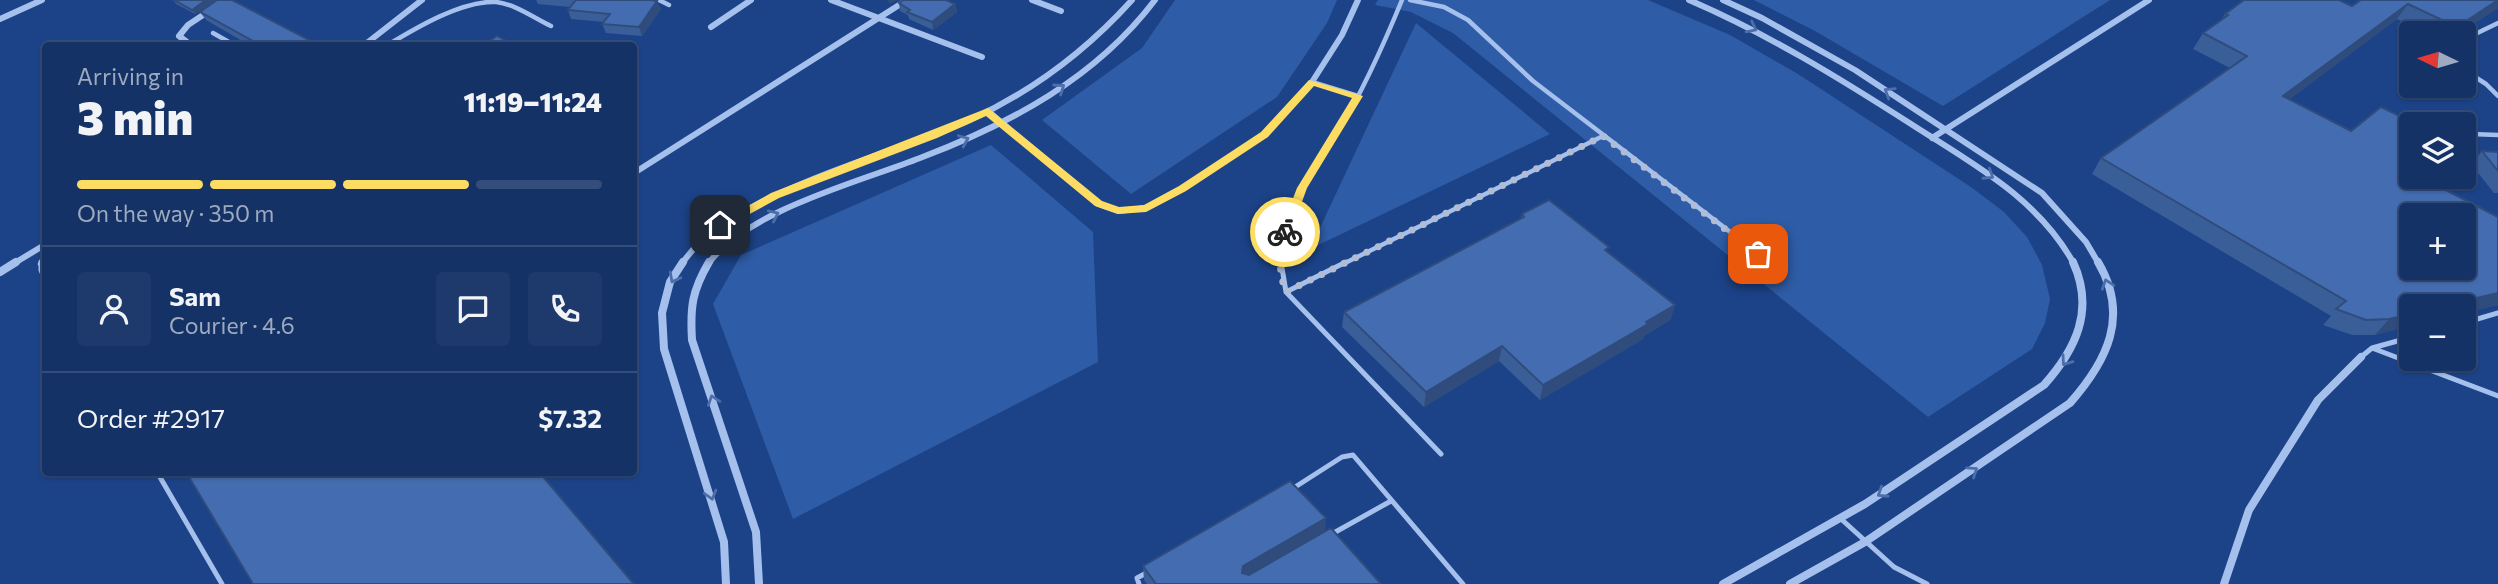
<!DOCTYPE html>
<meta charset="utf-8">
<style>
body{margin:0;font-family:Commissioner,sans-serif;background:#1e3a6c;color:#f1f3f6;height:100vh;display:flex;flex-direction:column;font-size:26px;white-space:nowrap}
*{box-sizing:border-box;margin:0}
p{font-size:23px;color:#9daabf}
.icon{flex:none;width:38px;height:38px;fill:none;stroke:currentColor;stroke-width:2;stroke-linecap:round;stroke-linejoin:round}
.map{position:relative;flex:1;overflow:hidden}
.drawer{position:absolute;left:42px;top:42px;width:595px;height:434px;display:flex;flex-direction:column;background:#153266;border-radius:7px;box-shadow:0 2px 5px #0004,0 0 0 2px #344d7a}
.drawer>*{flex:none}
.needle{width:46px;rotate:275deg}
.fabs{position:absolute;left:2399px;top:21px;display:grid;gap:14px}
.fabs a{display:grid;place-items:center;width:77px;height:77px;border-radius:7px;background:#153266;box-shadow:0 2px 5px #0004,0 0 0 2px #344d7a;font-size:35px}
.pin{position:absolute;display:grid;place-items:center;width:60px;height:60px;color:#fff;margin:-30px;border-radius:14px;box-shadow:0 4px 10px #0006}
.courier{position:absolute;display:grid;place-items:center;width:70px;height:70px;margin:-35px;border:5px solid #fddc63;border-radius:50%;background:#fff;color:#222;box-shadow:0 2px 9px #0007}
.headline em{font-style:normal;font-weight:800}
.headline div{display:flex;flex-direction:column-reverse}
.headline{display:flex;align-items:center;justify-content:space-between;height:119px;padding:0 35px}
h1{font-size:46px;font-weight:800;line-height:52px}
.bar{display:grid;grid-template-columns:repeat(4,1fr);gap:10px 7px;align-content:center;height:84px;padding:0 35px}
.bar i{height:9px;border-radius:5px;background:#344d7a}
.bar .current{background:#fddc63}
.bar p{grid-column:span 4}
.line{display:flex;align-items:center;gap:18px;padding:0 35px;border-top:2px solid #344d7a}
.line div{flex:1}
.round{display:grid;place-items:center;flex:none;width:74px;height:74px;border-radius:7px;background:#1e3a6c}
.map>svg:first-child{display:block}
.green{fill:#2f5ca6}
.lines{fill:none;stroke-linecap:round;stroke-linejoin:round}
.lane-far1{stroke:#a5c0ec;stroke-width:4.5}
.lane{stroke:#a5c0ec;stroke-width:5}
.street-far1{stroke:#a5c0ec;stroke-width:6}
.street{stroke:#a5c0ec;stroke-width:8}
.wall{fill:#3a5e98}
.shaded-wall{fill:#304c7c}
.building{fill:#446db1;stroke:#304c7c;stroke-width:2;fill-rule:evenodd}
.oneway{stroke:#4c6fab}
.route{fill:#fddc63}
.done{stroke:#b0bdd5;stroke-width:7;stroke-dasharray:0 12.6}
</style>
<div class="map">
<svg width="2498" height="584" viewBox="0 0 2498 584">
<rect width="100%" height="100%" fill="#1c4388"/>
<path class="green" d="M 1175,0 L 1337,0 L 1327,23 L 1277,97 L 1131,194 L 1042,120 L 1142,48 Z
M 1378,0 L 1648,0 L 1730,35 L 1798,74 L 1971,187 L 2004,212 L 2027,237 L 2042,265 L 2050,299 L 2045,323 L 2032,349 L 1928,417 L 1453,33 L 1411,12 L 1375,5 Z
M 1754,0 L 2110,0 L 1943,106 L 1815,31 Z
M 1416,23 L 1550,134 L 1310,249 Z
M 991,145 L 1093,232 L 1098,362 L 793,519 L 713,304 L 741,255 Z"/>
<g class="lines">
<path class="lane-far1" d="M 659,0 L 669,5
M 1410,0 L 1444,7 L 1468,20 L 1533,81 L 1772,264
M 213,33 L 236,46
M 2464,43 L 2467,38 L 2498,23
M 386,46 C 414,29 462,0 496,2 C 515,4 534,18 551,26
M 2464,70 L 2486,84 L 2498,96
M 1312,82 L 1358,96
M 2471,134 L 2498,135
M 40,264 L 46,252
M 1281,264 C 1283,205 1321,162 1349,113 C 1369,77 1386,39 1402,0
M 1343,264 L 1603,136"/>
<path class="lane" d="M 41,262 L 41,270 L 46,282
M 1281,262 L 1286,292 L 1441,454
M 1770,262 L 1773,265
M 1286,292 L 1346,262
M 2464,323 L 2498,313
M 2372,348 L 2498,396
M 2361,357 L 2372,348 L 2412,337
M 157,472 L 222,584
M 1292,489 L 1342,457 L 1353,455 L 1463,584
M 1840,518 L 1894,567 L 1927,584
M 1330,535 L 1391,501
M 1139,584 L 1137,578 L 1150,571"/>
<path class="street-far1" d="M 831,0 L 982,57
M 1032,0 L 1061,11
M 1689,0 C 1768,34 1839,78 1911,124 C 1973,164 2038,198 2074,264
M 1723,0 L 1762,18 L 1855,70 L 2042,193 L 2086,242 L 2099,264
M 0,19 L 42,0
M 711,27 L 751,0
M 192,46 L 179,36 L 188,25 L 209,11
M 363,46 L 422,0
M 988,111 L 1098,204 L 1118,211 L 1146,208 L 1182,189 L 1265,134 L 1312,82 L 1342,35 L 1358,0
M 1932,138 L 2149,0
M 634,173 L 907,0
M 13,264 L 46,244
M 682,264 C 725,195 894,154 970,120 C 1033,91 1086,51 1132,0
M 708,264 C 748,210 859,182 920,158 C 1010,124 1096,78 1155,0"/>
<path class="street" d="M 683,262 L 670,282 L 662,313 L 664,349 L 724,542 L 726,584
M 709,262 C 692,291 690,307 692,340 L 756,532 L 759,584
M 0,272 L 16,262
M 1723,584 L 1865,504 L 2044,385 C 2076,349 2095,310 2073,262
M 1790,584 L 1865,542 L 2070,403 C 2107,361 2130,316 2098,262
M 2224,584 L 2249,510 L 2318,400 L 2361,357"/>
</g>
<path class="wall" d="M 173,0 L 216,0 L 195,14 L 176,4 Z
M 536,0 L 651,0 L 661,9 L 642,36 L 606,33 L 602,24 L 604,22 L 571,19 L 568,10 L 570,7 L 538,4 Z
M 2361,0 L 2498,8 L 2459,33 L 2426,33 L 2397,19 L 2289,99 L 2412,177 L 2441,178 L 2435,185 L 2498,217 L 2498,305 L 2464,313 L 2464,306 L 2375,335 L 2352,335 L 2323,325 L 2331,316 L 2092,174 L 2101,158 L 2230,68 L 2193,49 L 2203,33 L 2221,20 L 2225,14 L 2352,6 Z
M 899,3 L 955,4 L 957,12 L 933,30 L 909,19 L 908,15 L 900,11 Z
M 200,12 L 314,46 L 251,46 L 206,20 Z
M 2482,151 L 2498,152 L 2498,193 L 2494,193 L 2471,164 Z
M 1522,214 L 1608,252 L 1675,305 L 1670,320 L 1644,336 L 1643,339 L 1540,400 L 1499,361 L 1424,407 L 1342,327 L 1344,312 L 1521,218 Z
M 1325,531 L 1381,584 L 1147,584 L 1144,580 L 1143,566 Z"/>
<path class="shaded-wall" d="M 206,0 L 216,0 L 195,14 L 192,10 Z
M 888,0 L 898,0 L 889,4 Z
M 2498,0 L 2498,8 L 2459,33 L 2452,33 L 2457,27 Z
M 657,1 L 661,9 L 642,36 L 639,27 Z
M 955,4 L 957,12 L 933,30 L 932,22 Z
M 2408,4 L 2397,19 L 2273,112 L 2283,96 Z
M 311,41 L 314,46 L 303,46 Z
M 2498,293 L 2498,305 L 2464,313 L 2464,306 L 2442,306 Z
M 1675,305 L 1670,320 L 1644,336 L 1643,339 L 1540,400 L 1543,385 Z
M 2412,314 L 2412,326 L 2375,335 L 2389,319 Z
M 1502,346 L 1499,361 L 1424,407 L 1426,392 Z
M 1326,518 L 1325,532 L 1243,579 L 1242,573 L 1243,566 Z"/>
<path class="building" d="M 174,0 L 206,0 L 192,10 Z
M 217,0 L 232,0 L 311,41 L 303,46 L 262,46 L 200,12 Z
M 576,0 L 651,0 L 657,1 L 639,27 L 602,24 L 610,14 L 568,10 Z
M 903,0 L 946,0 L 955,4 L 932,22 L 907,12 L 910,10 L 899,3 Z
M 2244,0 L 2339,0 L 2352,6 L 2361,0 L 2498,0 L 2457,27 L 2408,4 L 2283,96 L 2351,131 L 2381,107 L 2416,124 L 2412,124 L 2412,177 L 2440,177 L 2441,178 L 2434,184 L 2498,217 L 2498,293 L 2442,306 L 2412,306 L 2412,314 L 2389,319 L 2366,320 L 2336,309 L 2346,301 L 2101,158 L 2247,56 L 2203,33 L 2228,15 L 2225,14 ZM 2412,215 L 2464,215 L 2464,268 L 2412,268 Z
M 497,36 L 515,46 L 482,46 Z
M 2482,151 L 2498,152 L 2498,171 Z
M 1549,200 L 1609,247 L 1605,250 L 1675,305 L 1646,322 L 1648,324 L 1543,385 L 1502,346 L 1426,392 L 1344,312 L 1524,217 L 1522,214 Z
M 186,472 L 539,472 L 633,583 L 630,584 L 253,584 Z
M 1290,481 L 1326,518 L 1243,566 L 1242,573 L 1249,575 L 1331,528 L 1381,584 L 1156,584 L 1143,566 Z"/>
<defs><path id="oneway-chevron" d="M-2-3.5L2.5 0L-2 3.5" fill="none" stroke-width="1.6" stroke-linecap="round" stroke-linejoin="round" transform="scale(1.75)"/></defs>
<g class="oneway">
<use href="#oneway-chevron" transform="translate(1752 28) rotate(27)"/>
<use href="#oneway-chevron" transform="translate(1060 88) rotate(-35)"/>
<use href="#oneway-chevron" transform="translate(1889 92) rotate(-148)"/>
<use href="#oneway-chevron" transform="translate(964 140) rotate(-23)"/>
<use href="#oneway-chevron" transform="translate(1989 175) rotate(33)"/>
<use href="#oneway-chevron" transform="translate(774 215) rotate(-25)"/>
<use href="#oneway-chevron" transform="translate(674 278) rotate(118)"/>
<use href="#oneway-chevron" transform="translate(2107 284) rotate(-108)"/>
<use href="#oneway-chevron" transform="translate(2066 361) rotate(125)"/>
<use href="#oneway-chevron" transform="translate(713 400) rotate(-109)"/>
<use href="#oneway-chevron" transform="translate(1973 471) rotate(-34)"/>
<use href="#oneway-chevron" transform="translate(1882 493) rotate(147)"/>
<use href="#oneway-chevron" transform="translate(711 495) rotate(74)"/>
</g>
<path class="route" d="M 1309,80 L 1363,96 L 1307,188 L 1291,232 L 1285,236 L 1280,232 L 1297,188 L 1352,98 L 1314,86 L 1268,137 L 1186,191 L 1146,212 L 1118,214 L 1095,206 L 986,116 L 937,138 L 779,198 L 724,228 L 716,228 L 715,225 L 771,193 L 988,108 L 1102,201 L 1119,207 L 1144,205 L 1179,186 L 1261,132 Z"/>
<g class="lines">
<path class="done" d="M 1285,232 C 1279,254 1278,270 1286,292 L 1603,136 L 1758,254"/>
</g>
</svg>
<div class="fabs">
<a><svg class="needle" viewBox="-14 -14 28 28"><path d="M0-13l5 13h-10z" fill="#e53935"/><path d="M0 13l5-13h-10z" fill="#9daabf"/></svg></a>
<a><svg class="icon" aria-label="layers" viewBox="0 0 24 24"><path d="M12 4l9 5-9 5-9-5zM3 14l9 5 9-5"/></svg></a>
<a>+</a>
<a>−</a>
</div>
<div class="pin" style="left:1758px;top:254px;background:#ea580c"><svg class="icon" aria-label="bag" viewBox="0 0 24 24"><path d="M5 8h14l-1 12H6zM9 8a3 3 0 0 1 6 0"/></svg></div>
<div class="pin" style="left:720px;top:225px;background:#1f2937"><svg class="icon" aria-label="home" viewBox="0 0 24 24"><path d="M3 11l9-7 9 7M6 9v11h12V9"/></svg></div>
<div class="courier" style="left:1285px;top:232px"><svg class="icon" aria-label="bike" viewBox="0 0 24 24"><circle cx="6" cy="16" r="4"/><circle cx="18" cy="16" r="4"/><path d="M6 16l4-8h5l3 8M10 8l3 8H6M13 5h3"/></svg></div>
<section class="drawer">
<div class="headline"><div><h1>3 min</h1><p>Arriving in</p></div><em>11:19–11:24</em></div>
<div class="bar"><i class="current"></i><i class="current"></i><i class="current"></i><i></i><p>On the way · 350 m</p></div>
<div class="line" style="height:126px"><a class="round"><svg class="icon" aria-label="person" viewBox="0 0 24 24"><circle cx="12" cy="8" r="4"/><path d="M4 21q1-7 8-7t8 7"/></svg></a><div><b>Sam</b><p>Courier · 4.6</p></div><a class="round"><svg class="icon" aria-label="chat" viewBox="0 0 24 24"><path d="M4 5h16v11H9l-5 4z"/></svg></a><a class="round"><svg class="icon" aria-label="phone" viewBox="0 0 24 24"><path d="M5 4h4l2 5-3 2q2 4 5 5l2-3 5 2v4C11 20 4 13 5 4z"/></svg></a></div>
<div class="line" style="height:91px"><div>Order #2917</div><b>$7.32</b></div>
</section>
</div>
